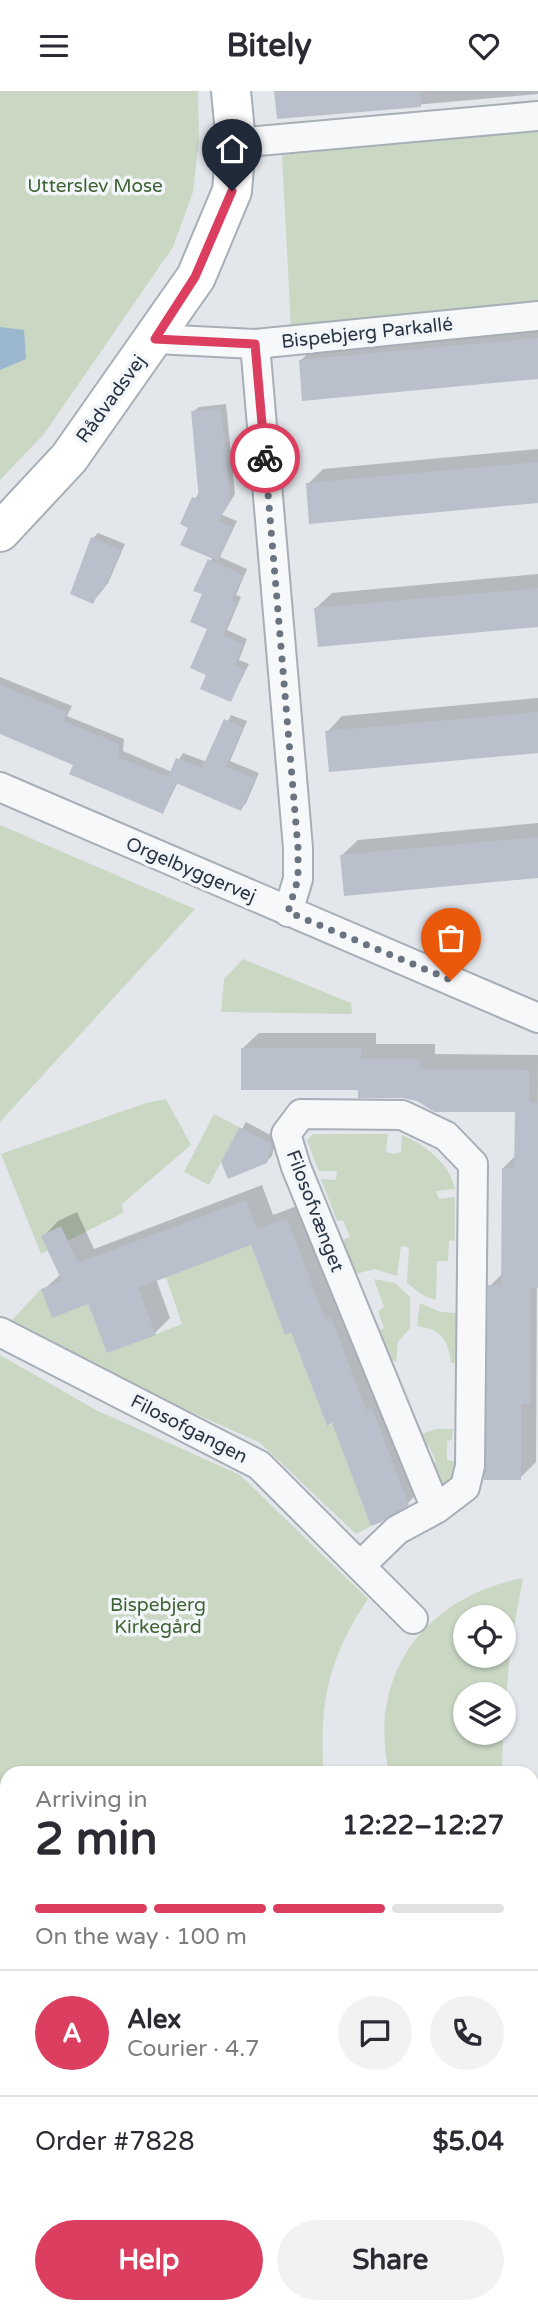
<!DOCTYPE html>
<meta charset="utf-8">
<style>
body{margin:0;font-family:"Varela Round",sans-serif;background:#f2f2f3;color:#2b2b33;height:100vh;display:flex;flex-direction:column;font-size:26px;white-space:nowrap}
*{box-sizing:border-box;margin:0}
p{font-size:23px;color:#7c7c81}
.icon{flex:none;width:38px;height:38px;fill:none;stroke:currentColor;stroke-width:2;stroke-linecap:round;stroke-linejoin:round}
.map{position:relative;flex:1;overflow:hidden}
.drawer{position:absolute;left:0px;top:1675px;width:539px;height:548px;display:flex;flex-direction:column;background:#fff;border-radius:21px 21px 0 0;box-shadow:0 2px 5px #0004}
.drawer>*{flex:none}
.tools{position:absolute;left:453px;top:1514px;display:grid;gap:14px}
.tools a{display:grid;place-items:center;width:63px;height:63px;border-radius:50%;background:#fff;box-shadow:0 2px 5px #0004;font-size:35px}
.pin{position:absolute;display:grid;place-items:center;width:60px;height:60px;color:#fff;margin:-72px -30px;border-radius:50% 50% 50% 0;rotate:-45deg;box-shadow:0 0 7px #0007}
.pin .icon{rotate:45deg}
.courier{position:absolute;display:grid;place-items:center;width:70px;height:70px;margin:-35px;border:5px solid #db3e5f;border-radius:50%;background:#fff;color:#222;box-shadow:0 2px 9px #0007}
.head em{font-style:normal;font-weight:700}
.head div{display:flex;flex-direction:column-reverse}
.head{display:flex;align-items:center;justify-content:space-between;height:119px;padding:0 35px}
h1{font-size:46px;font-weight:700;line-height:52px}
.bar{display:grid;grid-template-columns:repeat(4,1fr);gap:10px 7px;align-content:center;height:84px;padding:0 35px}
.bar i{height:9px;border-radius:5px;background:#e1e1e2}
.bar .selected{background:#db3e5f}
.bar p{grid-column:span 4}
.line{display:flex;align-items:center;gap:18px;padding:0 35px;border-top:2px solid #e1e1e2}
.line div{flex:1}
.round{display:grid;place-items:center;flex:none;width:74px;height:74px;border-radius:37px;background:#f2f2f3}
.action{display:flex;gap:14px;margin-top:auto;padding:14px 35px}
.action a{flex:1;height:80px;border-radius:42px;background:#db3e5f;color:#fff;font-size:28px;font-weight:700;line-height:80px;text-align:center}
.action a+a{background:#f2f2f3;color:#2b2b33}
header{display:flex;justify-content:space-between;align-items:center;height:91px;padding:0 35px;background:#fff;font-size:32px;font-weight:700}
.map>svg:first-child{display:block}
.green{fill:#c9d7c3;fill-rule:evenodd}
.water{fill:#9bb7cf}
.shadow{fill:#0003}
.building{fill:#bac0cb}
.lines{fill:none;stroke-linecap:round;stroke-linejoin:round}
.street-casing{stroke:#a7aeb7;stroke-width:32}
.secondary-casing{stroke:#a7aeb7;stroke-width:42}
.street{stroke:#f6f8fa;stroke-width:28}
.secondary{stroke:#fff;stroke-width:38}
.done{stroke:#6a7380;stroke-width:7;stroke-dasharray:0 12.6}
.route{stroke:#db3e5f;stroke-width:9}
.labels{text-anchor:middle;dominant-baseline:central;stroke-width:7;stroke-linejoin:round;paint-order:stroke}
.park-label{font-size:19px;fill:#406335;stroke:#f3f6f9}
.street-label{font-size:19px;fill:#293546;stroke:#f3f6f9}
</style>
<header><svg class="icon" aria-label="menu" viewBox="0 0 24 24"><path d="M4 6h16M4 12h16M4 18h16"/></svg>Bitely<svg class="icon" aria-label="heart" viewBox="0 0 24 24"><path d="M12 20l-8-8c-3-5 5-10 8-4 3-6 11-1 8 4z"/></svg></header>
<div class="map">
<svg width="538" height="2221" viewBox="0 0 538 2221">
<rect width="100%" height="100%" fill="#e3e7ec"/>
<path class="green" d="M 0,0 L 198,0 L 199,50 L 193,101 L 173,156 L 44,343 L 0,389 Z
M 538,39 L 538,214 L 291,237 L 282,64 Z
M 0,734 L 195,818 L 0,1031 Z
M 243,868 L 351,912 L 352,923 L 221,921 L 224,888 Z
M 166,1008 L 191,1054 L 122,1113 L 123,1122 L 41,1163 L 1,1063 L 146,1012 Z
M 214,1023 L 239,1036 L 209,1094 L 184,1081 Z
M 313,1043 L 388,1043 L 386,1061 L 394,1063 L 401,1061 L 402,1044 C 425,1054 450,1072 455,1098 L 436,1100 L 439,1108 L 455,1106 L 455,1150 L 449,1149 L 448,1170 L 437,1170 L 436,1209 L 424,1205 L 407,1192 L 409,1156 L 401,1155 L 397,1185 L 375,1178 L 356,1183 L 343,1149 L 350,1146 L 343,1129 L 337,1130 L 321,1088 L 336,1089 L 337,1080 L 319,1080 L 307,1050 Z
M 251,1154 L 285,1243 L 291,1241 L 327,1335 L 333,1333 L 371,1435 L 356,1443 L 259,1351 L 149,1302 L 12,1229 L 41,1198 L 88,1213 L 107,1262 L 182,1233 L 166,1186 Z
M 374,1188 L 395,1192 L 410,1206 L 410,1237 L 398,1251 L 396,1271 L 388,1267 L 378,1240 L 384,1237 L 378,1220 L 384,1216 Z
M 420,1212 L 441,1221 L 456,1222 L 456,1272 L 451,1272 C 448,1248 441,1238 417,1235 Z
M 0,1264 L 96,1319 L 240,1384 L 368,1508 C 330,1564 320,1607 323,1675 L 310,1676 L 310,1682 L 7,1682 L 7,2216 L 532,2216 L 532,2148 L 538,2185 L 538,2221 L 0,2221 Z
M 436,1338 L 453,1338 L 452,1349 L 447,1350 L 447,1369 L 454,1370 L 454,1387 L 442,1394 L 430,1374 L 436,1371 L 429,1355 L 424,1356 L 419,1344 Z
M 523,1487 L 511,1552 L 504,1627 L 504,1603 L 466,1603 L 466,1642 L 503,1642 L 502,1682 L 389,1682 C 367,1582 426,1506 523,1487 ZM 466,1526 L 504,1526 L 504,1564 L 466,1564 Z"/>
<path class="water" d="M 0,236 L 24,239 L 26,268 L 0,279 Z"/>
<path class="shadow" d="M 276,0 L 538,0 L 538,3 L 278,26 Z
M 538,234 L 538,287 L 300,270 L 316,255 Z
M 226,313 L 235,403 L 222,424 L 237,430 L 220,466 L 247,478 L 236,504 L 241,506 L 227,539 L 247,548 L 239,569 L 249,573 L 231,609 L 208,583 L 210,537 L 204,503 L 212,466 L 190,436 L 182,433 L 199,401 L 193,321 L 199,316 Z
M 538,358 L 538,410 L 308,393 L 323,378 Z
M 98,442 L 125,453 L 108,492 L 93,511 L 93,447 Z
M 538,483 L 538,534 L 316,517 L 332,502 Z
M 0,586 L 72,615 L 67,625 L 124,648 L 123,660 L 172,681 L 183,662 L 207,671 L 231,624 L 247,630 L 230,670 L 259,682 L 246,712 L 241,718 L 178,691 L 163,721 L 75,673 L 0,625 Z
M 538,607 L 538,660 L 327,641 L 342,625 Z
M 538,732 L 538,785 L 342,764 L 358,749 Z
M 259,942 L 376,942 L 376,953 L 435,953 L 435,963 L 538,964 L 536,1371 L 520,1387 L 490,1195 L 503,1182 L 503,1077 L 516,1064 L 516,1020 L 418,1008 L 359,998 L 243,957 Z
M 246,1031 L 276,1047 L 272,1065 L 266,1071 L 223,1071 Z
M 262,1094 L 273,1124 L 302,1113 L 423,1397 L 408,1412 L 333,1330 L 252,1152 L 156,1188 L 170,1227 L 155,1242 L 89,1211 L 43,1199 L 61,1183 L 43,1146 L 58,1130 L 77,1121 L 94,1158 Z
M 532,2047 L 536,2047 L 538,2058 L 538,2221 L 352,2221 L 351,2216 L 404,2216 L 405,2219 L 429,2216 L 532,2216 Z"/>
<path class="building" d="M 274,0 L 420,0 L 421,16 L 277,28 Z
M 538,247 L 538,288 L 302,310 L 299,269 Z
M 221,318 L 230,410 L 218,430 L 233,436 L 218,470 L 180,454 L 188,437 L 180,433 L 192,406 L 199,409 L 191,320 Z
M 538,371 L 538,412 L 309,433 L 306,392 Z
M 91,446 L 121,459 L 103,499 L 100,498 L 93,513 L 70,503 Z
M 208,468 L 243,484 L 232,509 L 237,511 L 223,544 L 243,553 L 235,574 L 245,579 L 231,611 L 200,598 L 206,584 L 190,577 L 207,538 L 190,531 L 202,503 L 193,500 Z
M 538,497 L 538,536 L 318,556 L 314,517 Z
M 0,594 L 67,621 L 63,630 L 119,653 L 118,666 L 168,686 L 176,667 L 202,677 L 224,628 L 243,636 L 226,675 L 255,688 L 241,720 L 176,692 L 163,723 L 69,683 L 73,674 L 0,643 Z
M 538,621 L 538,662 L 329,681 L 325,640 Z
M 538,746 L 538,787 L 344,805 L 340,764 Z
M 241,957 L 361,957 L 361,968 L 420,968 L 420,978 L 529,979 L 529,1011 L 538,1011 L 538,1197 L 530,1197 L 530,1313 L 521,1313 L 521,1389 L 484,1389 L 488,1194 L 501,1194 L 502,1077 L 514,1077 L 515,1021 L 434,1021 L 417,1010 L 403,1007 L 358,1007 L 358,999 L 241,999 Z
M 239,1036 L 271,1053 L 267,1072 L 228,1088 L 221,1071 Z
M 246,1109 L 257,1138 L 287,1127 L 325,1228 L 331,1226 L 366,1319 L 372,1317 L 409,1414 L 381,1431 L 371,1435 L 332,1332 L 327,1335 L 291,1241 L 285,1244 L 251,1154 L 138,1197 L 156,1244 L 107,1262 L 88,1213 L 52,1227 L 41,1198 L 62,1190 L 41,1145 L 61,1135 L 78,1172 Z"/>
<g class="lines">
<g class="street-casing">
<path id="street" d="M 236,52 L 538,25
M 155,248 L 255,253 L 538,225
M 255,253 L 298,757 L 298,788 L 288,821
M 0,696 L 538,927
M 301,1023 L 402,1024 L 446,1045 L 473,1073 L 470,1375 L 465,1396 L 436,1418 L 296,1076 L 286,1043 Z
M 0,1241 L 259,1374 L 413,1528
M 361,1474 L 397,1439 L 436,1418"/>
</g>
<g class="secondary-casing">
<path id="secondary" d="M 0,441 L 69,367 L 196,186 L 232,100 L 236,52 L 231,0
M 538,1718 L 538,1828"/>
</g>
<use href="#street" class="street"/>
<use href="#secondary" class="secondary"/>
</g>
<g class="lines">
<path class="done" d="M 265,367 L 298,757 L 298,788 L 288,821 L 451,889"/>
<path class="route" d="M 232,100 L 195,186 L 155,248 L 255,253 L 265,367"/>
</g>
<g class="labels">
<g class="park-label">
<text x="95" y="95">Utterslev Mose</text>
<text x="158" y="1514">Bispebjerg<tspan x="158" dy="22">Kirkegård</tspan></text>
</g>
<g class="street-label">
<text transform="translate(367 242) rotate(-6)">Bispebjerg Parkallé</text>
<text transform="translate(111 308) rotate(-54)">Rådvadsvej</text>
<text transform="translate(191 779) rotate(23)">Orgelbyggervej</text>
<text transform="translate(315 1120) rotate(69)">Filosofvænget</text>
<text transform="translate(189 1338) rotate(27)">Filosofgangen</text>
</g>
</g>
</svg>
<div class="tools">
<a><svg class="icon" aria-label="locate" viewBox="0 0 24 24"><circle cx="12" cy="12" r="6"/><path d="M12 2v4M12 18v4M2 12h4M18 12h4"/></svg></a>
<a><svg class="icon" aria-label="layers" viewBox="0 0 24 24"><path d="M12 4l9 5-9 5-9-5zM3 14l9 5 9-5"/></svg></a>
</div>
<div class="pin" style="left:451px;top:889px;background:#ea580c"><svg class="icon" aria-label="bag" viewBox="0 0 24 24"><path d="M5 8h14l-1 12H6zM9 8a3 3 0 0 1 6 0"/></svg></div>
<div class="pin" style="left:232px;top:100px;background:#1f2937"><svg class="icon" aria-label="home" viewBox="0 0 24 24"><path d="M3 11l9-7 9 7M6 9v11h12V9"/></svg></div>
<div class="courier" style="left:265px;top:367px"><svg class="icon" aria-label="bike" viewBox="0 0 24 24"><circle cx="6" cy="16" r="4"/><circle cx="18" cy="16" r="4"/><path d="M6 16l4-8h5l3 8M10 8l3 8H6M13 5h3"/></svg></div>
<section class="drawer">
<div class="head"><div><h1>2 min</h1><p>Arriving in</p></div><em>12:22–12:27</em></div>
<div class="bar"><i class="selected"></i><i class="selected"></i><i class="selected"></i><i></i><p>On the way · 100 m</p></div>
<div class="line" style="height:126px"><b class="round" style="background:#db3e5f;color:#fff">A</b><div><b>Alex</b><p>Courier · 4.7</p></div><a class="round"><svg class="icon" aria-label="chat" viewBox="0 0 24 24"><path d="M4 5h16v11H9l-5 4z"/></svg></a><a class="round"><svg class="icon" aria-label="phone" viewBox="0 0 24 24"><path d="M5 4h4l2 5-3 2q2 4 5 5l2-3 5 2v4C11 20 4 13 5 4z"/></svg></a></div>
<div class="line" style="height:91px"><div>Order #7828</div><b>$5.04</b></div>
<div class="action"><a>Help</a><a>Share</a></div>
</section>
</div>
